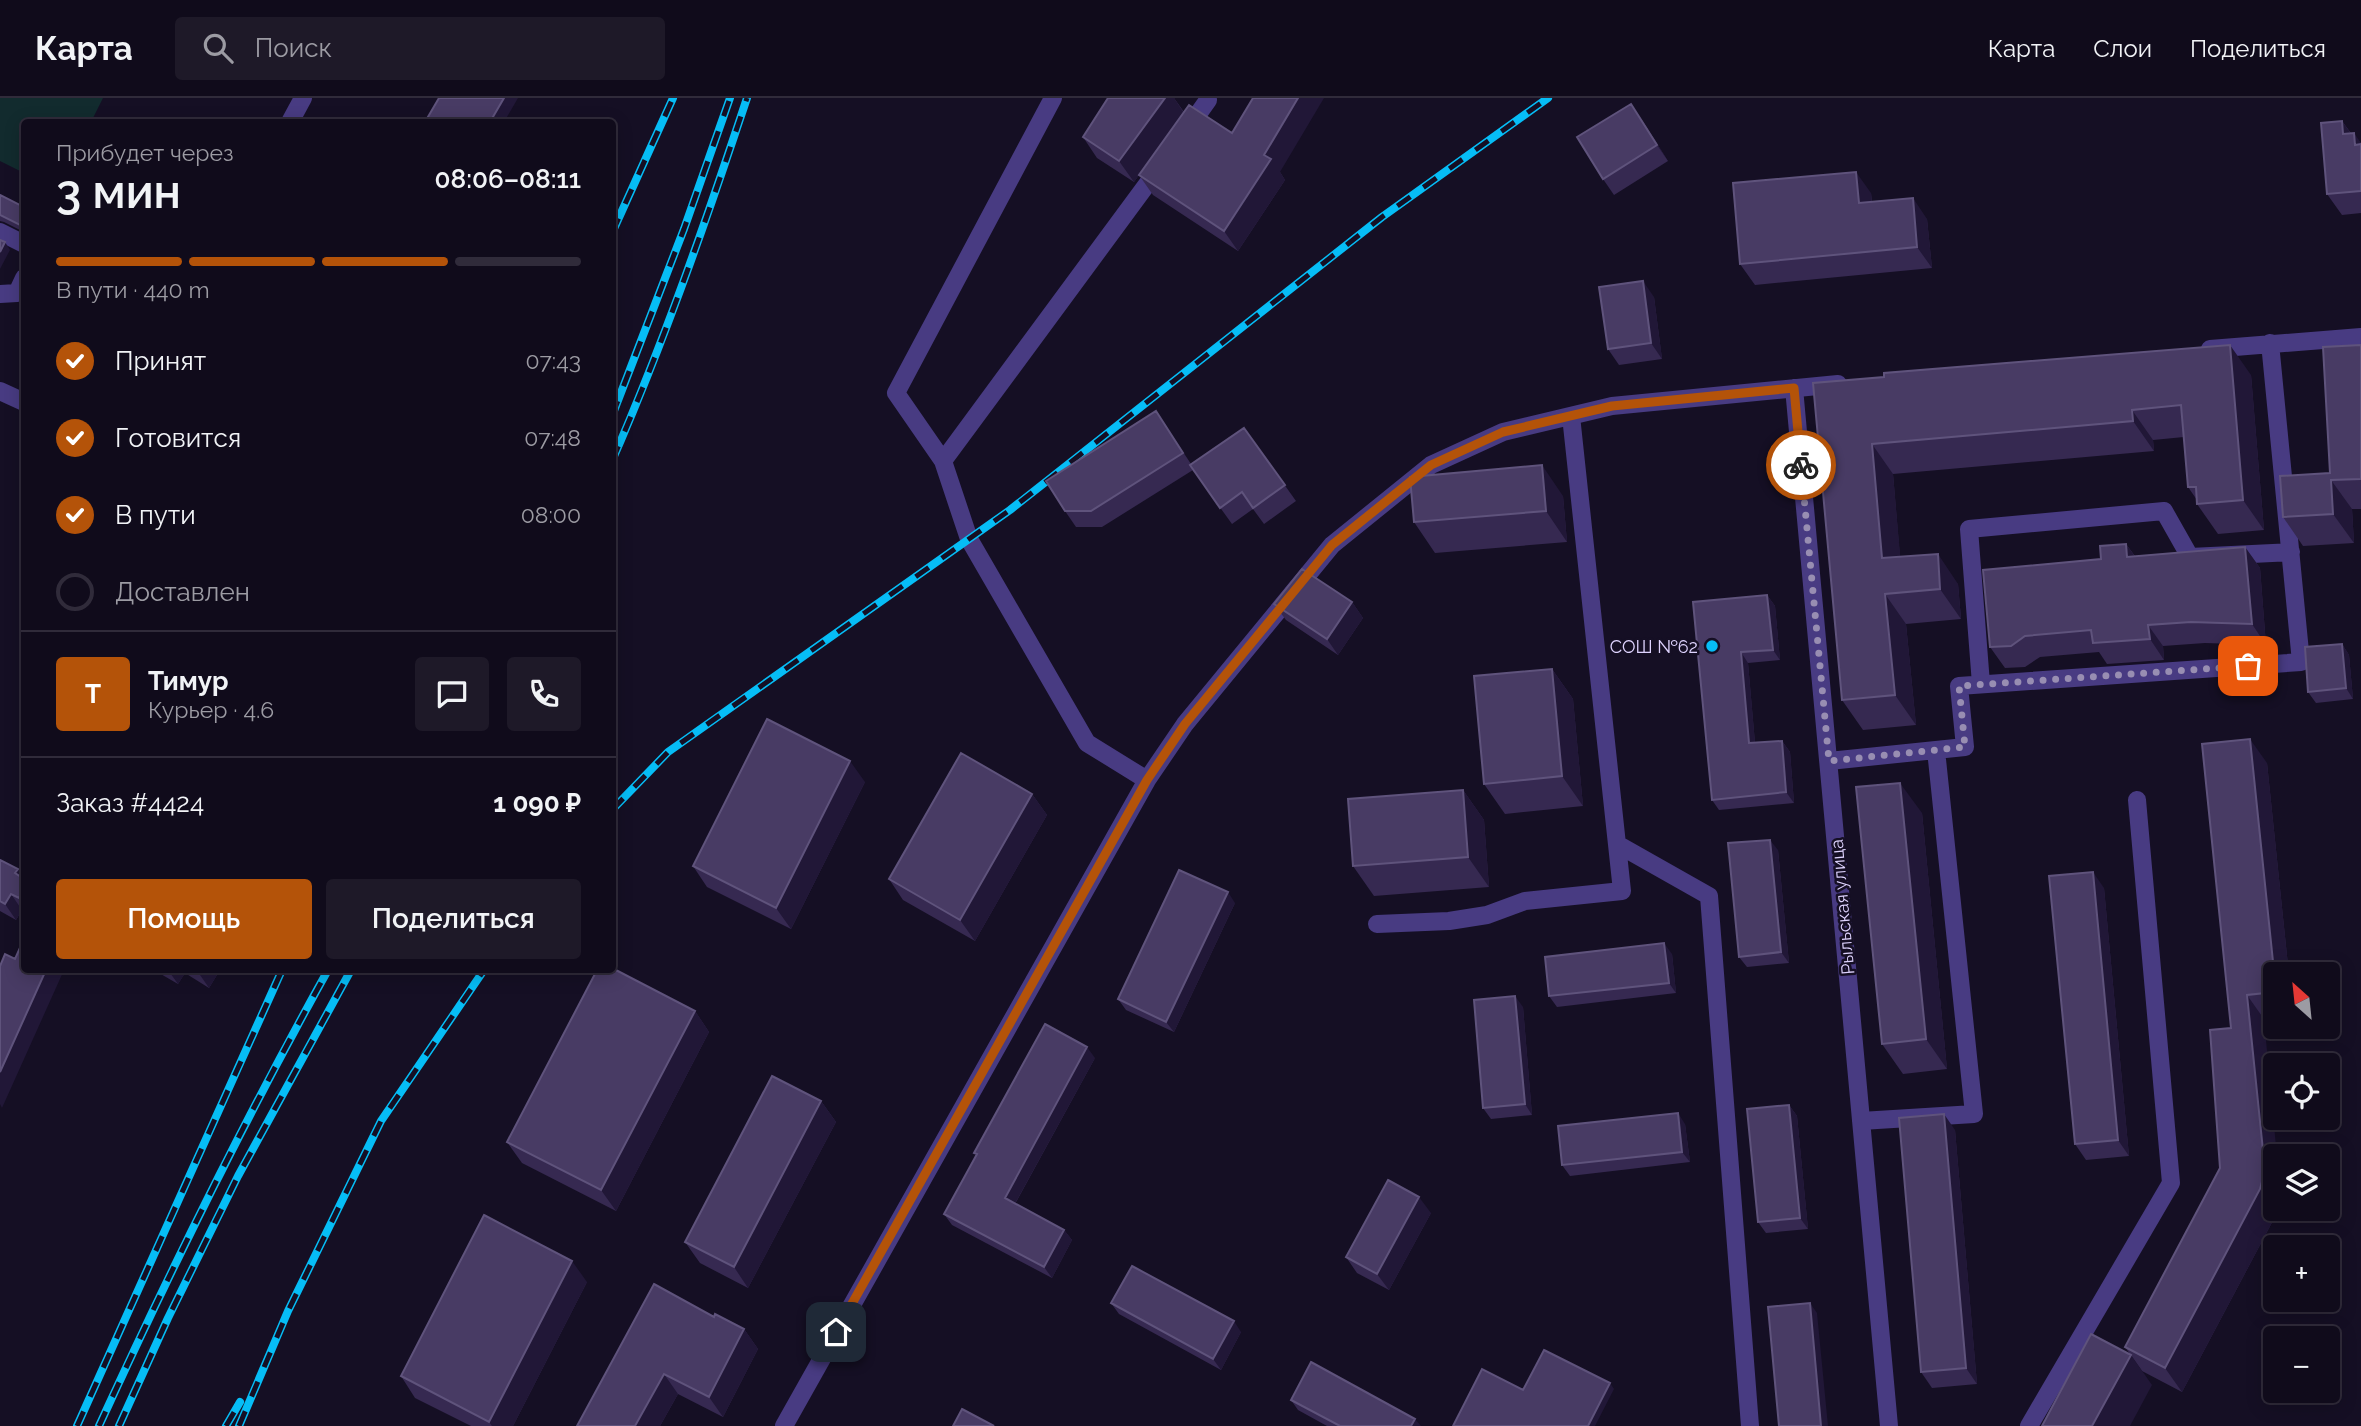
<!DOCTYPE html>
<html lang="ru">
<meta charset="utf-8">
<style>
body{margin:0;font-family:Raleway,sans-serif;background:#1e1928;color:#f1f3f6;height:100vh;display:flex;flex-direction:column;font-size:26px;white-space:nowrap}
*{box-sizing:border-box;margin:0}
p{font-size:23px;color:#9c9ba3}
.icon{flex:none;width:38px;height:38px;fill:none;stroke:currentColor;stroke-width:2;stroke-linecap:round;stroke-linejoin:round}
.map{position:relative;flex:1;overflow:hidden}
.panel{position:absolute;left:21px;top:21px;width:595px;height:854px;display:flex;flex-direction:column;background:#100b1b;border-radius:7px;box-shadow:0 4px 18px #0003,0 0 0 2px #302b3a}
.panel>*{flex:none}
.needle{width:46px;rotate:333deg}
.fabs{position:absolute;left:2263px;top:864px;display:grid;gap:14px}
.fabs a{display:grid;place-items:center;width:77px;height:77px;border-radius:7px;background:#100b1b;box-shadow:0 4px 18px #0003,0 0 0 2px #302b3a;font-size:35px}
.pin{position:absolute;display:grid;place-items:center;width:60px;height:60px;color:#fff;margin:-30px;border-radius:14px;box-shadow:0 4px 10px #0006}
.courier{position:absolute;display:grid;place-items:center;width:70px;height:70px;margin:-35px;border:5px solid #b45309;border-radius:50%;background:#fff;color:#222;box-shadow:0 2px 9px #0007}
.summary em{font-style:normal;font-weight:600}
.summary div{display:flex;flex-direction:column-reverse}
.summary{display:flex;align-items:center;justify-content:space-between;height:119px;padding:0 35px}
h1{font-size:46px;font-weight:600;line-height:52px}
.bar{display:grid;grid-template-columns:repeat(4,1fr);gap:10px 7px;align-content:center;height:84px;padding:0 35px}
.bar i{height:9px;border-radius:5px;background:#302b3a}
.bar .current{background:#b45309}
.bar p{grid-column:span 4}
.line{display:flex;align-items:center;gap:18px;padding:0 35px;border-top:2px solid #302b3a}
.line div{flex:1}
.round{display:grid;place-items:center;flex:none;width:74px;height:74px;border-radius:7px;background:#1e1928}
ol{padding:0 35px;list-style:none}
li{display:flex;align-items:center;gap:21px;height:77px}
li p{margin-inline-start:auto}
li .icon{padding:7px;border-radius:50%;background:#b45309;color:#fff;stroke-width:4}
li:last-child{color:#9c9ba3}
li i{width:38px;height:38px;border:4px solid #302b3a;border-radius:50%}
.cta{display:flex;gap:14px;margin-top:auto;padding:14px 35px}
.cta a{flex:1;height:80px;border-radius:7px;background:#b45309;color:#fff;font-size:28px;font-weight:600;line-height:80px;text-align:center}
.cta a+a{background:#1e1928;color:#f1f3f6}
header{display:flex;align-items:center;gap:42px;box-sizing:border-box;height:98px;padding:0 35px;background:#100b1b;border-bottom:2px solid #302b3a}
header strong{font-size:33px}
nav{display:flex;gap:38px;margin-inline-start:auto;font-size:24px}
.search{width:490px;height:63px;background:#1e1928;display:flex;align-items:center;gap:18px;box-sizing:border-box;padding:0 24px;border-radius:7px;color:#9c9ba3;font-size:26px}
.map>svg:first-child{display:block}
.green{fill:#122b2e}
.lines{fill:none;stroke-linecap:round;stroke-linejoin:round}
.minor{stroke:#483b82;stroke-width:18}
.rail-casing{stroke:#06bdf6;stroke-width:8}
.rail{stroke:#150f24;stroke-width:5;stroke-dasharray:16;stroke-linecap:butt}
.wall{fill:#362951}
.shaded-wall{fill:#211737}
.building{fill:#483b64;stroke:#5f537c;stroke-width:2}
.done{stroke:#988eb2;stroke-width:7;stroke-dasharray:0 12.6}
.route{stroke:#b45309;stroke-width:9}
.poi-dot{fill:#06bdf6;stroke:#150f24;stroke-width:2.5}
.labels{text-anchor:middle;dominant-baseline:central;stroke-width:5;stroke-linejoin:round;paint-order:stroke}
.poi-label{font-size:18px;fill:#ded3fe;stroke:#150f24;text-anchor:end}
.street-label{font-size:18px;fill:#ded3fe;stroke:#150f24}
</style>
<header>
<strong>Карта</strong>
<div class="search"><svg class="icon" aria-label="search" viewBox="0 0 24 24"><circle cx="10" cy="10" r="6"/><path d="M15 15l6 6"/></svg>Поиск</div>
<nav><a>Карта</a><a>Слои</a><a>Поделиться</a></nav>
</header>
<div class="map">
<svg width="2361" height="1328" viewBox="0 0 2361 1328">
<rect width="100%" height="100%" fill="#150f24"/>
<path class="green" d="M 0,0 L 103,0 L 91,24 L 24,24 L 24,75 L 0,63 Z"/>
<g class="lines">
<path class="minor" d="M 290,24 L 303,0
M 1186,33 L 1208,2
M 0,134 L 24,146
M 0,196 L 17,195 L 24,180
M 2210,251 L 2361,239
M 1794,290 L 1889,1328
M 0,293 L 24,304
M 943,363 L 896,295 L 1053,0
M 1981,586 L 1969,431 L 2164,413 L 2190,459 L 2291,454
M 1829,663 L 1965,649 L 1959,588 L 2301,564 L 2270,245
M 1147,682 L 1087,645 L 969,441 L 943,363 L 1159,70
M 1617,746 L 1709,798 L 1750,1328
M 1377,826 L 1449,823 L 1487,817 L 1525,803 L 1622,793 L 1571,318
M 1861,1023 L 1974,1016 L 1936,652
M 784,1328 L 1147,682 L 1185,626 L 1332,447 L 1431,367 L 1503,334 L 1612,308 L 1838,286
M 2029,1328 L 2171,1085 L 2137,702"/>
<g class="rail-casing">
<path id="rail" d="M 612,135 L 673,0
M 612,318 L 684,131 L 730,0
M 612,363 C 664,244 706,123 747,0
M 612,712 L 668,654 L 1010,412 L 1382,119 L 1548,0
M 77,1328 L 282,872
M 99,1328 C 170,1173 245,1021 328,872
M 119,1328 L 168,1220 L 238,1078 L 351,872
M 226,1328 L 240,1304
M 239,1328 L 288,1213 L 381,1023 L 484,872"/>
</g>
<use href="#rail" class="rail"/>
</g>
<path class="wall" d="M 1108,0 L 1174,0 L 1184,14 L 1280,74 L 1285,82 L 1238,153 L 1153,97 L 1139,77 L 1134,84 L 1097,60 L 1083,39 Z
M 1642,22 L 1668,63 L 1614,97 L 1603,81 Z
M 2342,23 L 2351,35 L 2361,45 L 2361,115 L 2342,117 L 2327,96 Z
M 1871,95 L 1872,104 L 1927,121 L 1932,170 L 1755,187 L 1740,166 Z
M 0,97 L 24,109 L 24,134 L 4,124 L 0,123 Z
M 1654,199 L 1662,261 L 1619,267 L 1608,251 Z
M 2361,247 L 2361,411 L 2352,411 L 2354,445 L 2303,448 L 2283,419 L 2330,375 Z
M 2251,277 L 2264,432 L 2218,436 L 2197,406 L 2197,402 L 2188,389 L 2184,339 L 2153,342 L 2154,353 L 1893,376 L 1900,459 L 1958,486 L 1961,521 L 1906,526 L 1916,627 L 1863,632 L 1842,602 L 1813,285 Z
M 1156,313 L 1191,366 L 1244,330 L 1296,403 L 1264,426 L 1253,411 L 1232,426 L 1193,372 L 1102,429 L 1076,429 L 1065,413 Z
M 1563,398 L 1567,444 L 1435,455 L 1414,424 Z
M 2126,446 L 2135,458 L 2245,449 L 2260,470 L 2266,547 L 2205,545 L 2163,548 L 2164,562 L 2107,566 L 2099,554 L 2040,559 L 2025,569 L 2005,570 L 1990,549 L 2101,461 Z
M 1767,497 L 1775,508 L 1780,562 L 1748,565 L 1755,645 L 1782,643 L 1790,654 L 1794,705 L 1719,712 L 1712,702 L 1693,504 Z
M 1352,504 L 1363,520 L 1338,557 L 1286,522 L 1274,506 Z
M 2342,546 L 2349,557 L 2353,601 L 2316,605 L 2308,594 Z
M 1552,571 L 1573,601 L 1583,708 L 1505,716 L 1484,686 Z
M 2267,665 L 2289,877 L 2275,877 L 2275,920 L 2264,921 L 2277,1115 L 2182,1294 L 2142,1273 L 2125,1249 L 2220,1070 L 2231,930 Z
M 865,684 L 791,831 L 707,789 L 693,768 Z
M 1463,692 L 1484,722 L 1489,789 L 1374,798 L 1353,768 Z
M 1032,696 L 1047,717 L 975,843 L 903,802 L 889,781 Z
M 1922,715 L 1947,971 L 1903,976 L 1882,946 Z
M 1778,752 L 1789,865 L 1747,869 L 1739,859 Z
M 0,762 L 18,771 L 24,781 L 24,813 L 22,812 L 16,822 L 0,813 Z
M 2104,790 L 2129,1058 L 2086,1062 L 2075,1046 Z
M 1235,805 L 1174,934 L 1126,912 L 1118,901 Z
M 1672,856 L 1676,895 L 1557,909 L 1549,898 Z
M 157,872 L 220,872 L 209,890 L 185,875 L 178,886 L 159,875 Z
M 1523,909 L 1532,1017 L 1491,1021 L 1483,1010 Z
M 695,913 L 709,934 L 616,1113 L 522,1065 L 507,1044 Z
M 1095,960 L 1015,1106 L 1064,1132 L 1072,1142 L 1052,1180 L 952,1127 L 944,1116 L 976,1057 L 974,1055 Z
M 821,1003 L 836,1024 L 748,1190 L 700,1165 L 685,1144 Z
M 1789,1007 L 1797,1018 L 1808,1131 L 1766,1135 L 1758,1124 Z
M 1685,1026 L 1690,1064 L 1570,1078 L 1562,1067 Z
M 1955,1032 L 1977,1286 L 1932,1290 L 1921,1274 Z
M 1431,1115 L 1389,1192 L 1357,1175 L 1346,1159 Z
M 587,1184 L 513,1328 L 471,1328 L 415,1300 L 401,1278 Z
M 1111,1205 L 1241,1234 L 1221,1272 L 1119,1216 Z
M 714,1219 L 744,1231 L 758,1251 L 723,1319 L 678,1296 L 660,1328 L 577,1328 Z
M 1291,1302 L 1421,1328 L 1327,1328 L 1298,1312 Z"/>
<path class="shaded-wall" d="M 504,0 L 518,0 L 504,24 L 490,24 Z
M 1165,0 L 1174,0 L 1184,15 L 1134,84 L 1119,63 Z
M 1298,0 L 1324,0 L 1280,74 L 1285,82 L 1238,153 L 1224,133 L 1264,57 Z
M 1631,6 L 1642,22 L 1668,63 L 1657,47 Z
M 2342,23 L 2354,40 L 2354,35 L 2361,45 L 2361,56 L 2343,36 Z
M 1856,74 L 1871,95 L 1874,126 L 1859,105 Z
M 1913,100 L 1927,121 L 1932,170 L 1917,149 Z
M 5,144 L 10,152 L 0,171 L 0,154 Z
M 1643,183 L 1654,199 L 1662,261 L 1651,245 Z
M 2230,247 L 2251,277 L 2264,432 L 2243,402 Z
M 2132,312 L 2153,342 L 2154,353 L 2133,323 Z
M 1872,346 L 1893,376 L 1903,490 L 1882,460 Z
M 1542,367 L 1563,398 L 1567,444 L 1546,413 Z
M 2331,382 L 2352,411 L 2354,445 L 2333,416 Z
M 2126,446 L 2141,467 L 2127,459 Z
M 2245,449 L 2260,470 L 2266,547 L 2252,526 Z
M 1938,456 L 1958,486 L 1961,521 L 1940,491 Z
M 1885,496 L 1906,526 L 1916,627 L 1895,597 Z
M 1767,497 L 1775,508 L 1780,562 L 1773,552 Z
M 1352,504 L 1363,520 L 1338,557 L 1327,541 Z
M 2148,527 L 2163,548 L 2164,562 L 2150,541 Z
M 2342,546 L 2349,557 L 2353,601 L 2346,590 Z
M 1741,554 L 1748,565 L 1756,656 L 1749,645 Z
M 1552,571 L 1573,601 L 1583,708 L 1562,678 Z
M 2250,641 L 2267,665 L 2289,877 L 2275,877 L 2275,883 Z
M 1782,643 L 1790,654 L 1794,705 L 1786,694 Z
M 850,663 L 865,684 L 791,831 L 776,810 Z
M 1900,685 L 1922,715 L 1947,971 L 1926,941 Z
M 1463,692 L 1484,722 L 1489,789 L 1468,759 Z
M 1032,696 L 1047,717 L 975,843 L 960,822 Z
M 1770,742 L 1778,752 L 1789,865 L 1781,854 Z
M 18,771 L 24,781 L 15,775 Z
M 2093,774 L 2104,790 L 2129,1058 L 2118,1042 Z
M 24,791 L 24,808 L 19,800 Z
M 1228,794 L 1235,805 L 1174,934 L 1166,924 Z
M 11,796 L 22,812 L 16,822 L 5,806 Z
M 1664,845 L 1672,856 L 1676,895 L 1669,885 Z
M 46,872 L 64,872 L 2,1010 L 0,1006 L 0,974 Z
M 168,872 L 182,872 L 185,875 L 178,886 Z
M 199,872 L 220,872 L 209,890 L 198,874 Z
M 2247,897 L 2264,921 L 2277,1059 L 2275,1059 L 2275,1111 L 2278,1111 L 2277,1115 L 2182,1294 L 2165,1270 L 2260,1091 Z
M 1515,898 L 1523,909 L 1532,1017 L 1525,1006 Z
M 695,913 L 709,934 L 616,1113 L 601,1092 Z
M 1087,949 L 1095,960 L 1012,1111 L 1005,1100 Z
M 821,1003 L 836,1024 L 748,1190 L 734,1169 Z
M 1789,1007 L 1797,1018 L 1808,1131 L 1800,1120 Z
M 1678,1015 L 1685,1026 L 1690,1064 L 1682,1054 Z
M 1944,1016 L 1955,1032 L 1977,1286 L 1966,1270 Z
M 1419,1099 L 1431,1115 L 1389,1192 L 1377,1176 Z
M 1064,1132 L 1072,1142 L 1052,1180 L 1044,1169 Z
M 572,1163 L 587,1184 L 513,1328 L 492,1328 L 489,1324 Z
M 1810,1205 L 1817,1215 L 1828,1328 L 1821,1328 Z
M 1234,1223 L 1241,1234 L 1221,1272 L 1213,1261 Z
M 744,1231 L 758,1251 L 723,1319 L 709,1299 Z
M 2131,1257 L 2152,1287 L 2130,1328 L 2092,1328 Z
M 664,1276 L 678,1296 L 660,1328 L 635,1328 Z
M 1610,1285 L 1614,1291 L 1595,1328 L 1588,1328 Z
M 1415,1321 L 1421,1328 L 1411,1328 Z"/>
<path class="building" d="M 439,0 L 504,0 L 490,24 L 425,24 Z
M 1108,0 L 1165,0 L 1119,63 L 1083,39 Z
M 1253,0 L 1298,0 L 1264,57 L 1271,61 L 1224,133 L 1139,77 L 1189,7 L 1232,35 Z
M 1631,6 L 1657,47 L 1603,81 L 1577,39 Z
M 2342,23 L 2343,36 L 2354,35 L 2355,47 L 2361,46 L 2361,93 L 2327,96 L 2321,25 Z
M 1856,74 L 1859,105 L 1913,100 L 1917,149 L 1740,166 L 1733,85 Z
M 0,97 L 24,109 L 24,129 L 0,117 Z
M 0,142 L 5,144 L 0,154 Z
M 1643,183 L 1651,245 L 1608,251 L 1599,189 Z
M 2230,247 L 2243,402 L 2197,406 L 2196,389 L 2188,389 L 2181,307 L 2132,312 L 2133,323 L 1872,346 L 1882,460 L 1938,456 L 1940,491 L 1885,496 L 1895,597 L 1842,602 L 1813,285 L 1884,279 L 1884,275 Z
M 2361,247 L 2361,381 L 2331,382 L 2333,416 L 2283,419 L 2280,378 L 2330,375 L 2323,249 Z
M 1156,313 L 1183,355 L 1091,413 L 1065,413 L 1046,383 Z
M 1244,330 L 1285,387 L 1253,410 L 1242,394 L 1220,410 L 1190,367 Z
M 1542,367 L 1546,413 L 1414,424 L 1410,379 Z
M 2126,446 L 2127,459 L 2245,449 L 2252,526 L 2191,524 L 2148,527 L 2150,541 L 2093,545 L 2091,532 L 2025,538 L 2011,548 L 1990,549 L 1983,472 L 2101,461 L 2100,448 Z
M 1302,471 L 1352,504 L 1327,541 L 1274,506 Z
M 1767,497 L 1773,552 L 1741,554 L 1749,645 L 1782,643 L 1786,694 L 1712,702 L 1693,504 Z
M 2342,546 L 2346,590 L 2308,594 L 2305,549 Z
M 1552,571 L 1562,678 L 1484,686 L 1474,578 Z
M 767,621 L 850,663 L 776,810 L 693,768 Z
M 2250,641 L 2275,883 L 2275,894 L 2247,897 L 2265,1072 L 2260,1091 L 2165,1270 L 2125,1249 L 2220,1070 L 2210,932 L 2231,930 L 2202,646 Z
M 961,655 L 1032,696 L 960,822 L 889,781 Z
M 1900,685 L 1926,941 L 1882,946 L 1856,689 Z
M 1463,692 L 1468,759 L 1353,768 L 1348,701 Z
M 1770,742 L 1781,854 L 1739,859 L 1728,745 Z
M 0,762 L 18,771 L 15,775 L 24,781 L 24,791 L 19,800 L 11,796 L 5,806 L 0,803 Z
M 1179,772 L 1228,794 L 1166,924 L 1118,901 Z
M 2093,774 L 2118,1042 L 2075,1046 L 2049,778 Z
M 23,843 L 24,844 L 24,872 L 46,872 L 0,974 L 0,868 L 5,856 L 15,861 Z
M 1664,845 L 1669,885 L 1549,898 L 1545,859 Z
M 612,870 L 695,913 L 601,1092 L 507,1044 L 597,872 L 612,872 Z
M 1515,898 L 1525,1006 L 1483,1010 L 1474,902 Z
M 1045,926 L 1087,949 L 1005,1100 L 1064,1132 L 1044,1169 L 944,1116 L 977,1056 L 974,1055 Z
M 772,978 L 821,1003 L 734,1169 L 685,1144 Z
M 1789,1007 L 1800,1120 L 1758,1124 L 1747,1011 Z
M 1678,1015 L 1682,1054 L 1562,1067 L 1558,1028 Z
M 1944,1016 L 1966,1270 L 1921,1274 L 1899,1020 Z
M 1388,1082 L 1419,1099 L 1377,1176 L 1346,1159 Z
M 484,1117 L 572,1163 L 489,1324 L 401,1278 Z
M 1132,1168 L 1234,1223 L 1213,1261 L 1111,1205 Z
M 654,1186 L 714,1219 L 715,1216 L 744,1231 L 709,1299 L 664,1276 L 635,1328 L 577,1328 Z
M 1810,1205 L 1821,1328 L 1779,1328 L 1768,1209 Z
M 2091,1236 L 2131,1257 L 2092,1328 L 2042,1328 Z
M 1544,1252 L 1610,1285 L 1588,1328 L 1453,1328 L 1482,1271 L 1523,1292 Z
M 1311,1264 L 1415,1321 L 1411,1328 L 1340,1328 L 1291,1302 Z
M 962,1311 L 994,1328 L 953,1328 Z"/>
<g class="lines">
<path class="done" d="M 1801,367 L 1829,663 L 1965,649 L 1959,588 L 2248,568"/>
<path class="route" d="M 836,1234 L 1147,682 L 1185,626 L 1332,447 L 1431,367 L 1503,334 L 1612,308 L 1794,290 L 1801,367"/>
</g>
<circle class="poi-dot" cx="1712" cy="548" r="7"/>
<g class="labels">
<g class="poi-label">
<text x="1698" y="548">СОШ №62</text>
</g>
<g class="street-label">
<text transform="translate(1842 809) rotate(-95)">Рыльская улица</text>
</g>
</g>
</svg>
<div class="fabs">
<a><svg class="needle" viewBox="-14 -14 28 28"><path d="M0-13l5 13h-10z" fill="#e53935"/><path d="M0 13l5-13h-10z" fill="#9c9ba3"/></svg></a>
<a><svg class="icon" aria-label="locate" viewBox="0 0 24 24"><circle cx="12" cy="12" r="6"/><path d="M12 2v4M12 18v4M2 12h4M18 12h4"/></svg></a>
<a><svg class="icon" aria-label="layers" viewBox="0 0 24 24"><path d="M12 4l9 5-9 5-9-5zM3 14l9 5 9-5"/></svg></a>
<a>+</a>
<a>−</a>
</div>
<div class="pin" style="left:2248px;top:568px;background:#ea580c"><svg class="icon" aria-label="bag" viewBox="0 0 24 24"><path d="M5 8h14l-1 12H6zM9 8a3 3 0 0 1 6 0"/></svg></div>
<div class="pin" style="left:836px;top:1234px;background:#1f2937"><svg class="icon" aria-label="home" viewBox="0 0 24 24"><path d="M3 11l9-7 9 7M6 9v11h12V9"/></svg></div>
<div class="courier" style="left:1801px;top:367px"><svg class="icon" aria-label="bike" viewBox="0 0 24 24"><circle cx="6" cy="16" r="4"/><circle cx="18" cy="16" r="4"/><path d="M6 16l4-8h5l3 8M10 8l3 8H6M13 5h3"/></svg></div>
<section class="panel">
<div class="summary"><div><h1>3 мин</h1><p>Прибудет через</p></div><em>08:06–08:11</em></div>
<div class="bar"><i class="current"></i><i class="current"></i><i class="current"></i><i></i><p>В пути · 440 m</p></div>
<ol>
<li><svg class="icon" aria-label="check" viewBox="0 0 24 24"><path d="M5 12l5 5 9-10"/></svg>Принят<p>07:43</p></li>
<li><svg class="icon" aria-label="check" viewBox="0 0 24 24"><path d="M5 12l5 5 9-10"/></svg>Готовится<p>07:48</p></li>
<li><svg class="icon" aria-label="check" viewBox="0 0 24 24"><path d="M5 12l5 5 9-10"/></svg>В пути<p>08:00</p></li>
<li><i></i>Доставлен</li>
</ol>
<div class="line" style="height:126px"><b class="round" style="background:#b45309;color:#fff">Т</b><div><b>Тимур</b><p>Курьер · 4.6</p></div><a class="round"><svg class="icon" aria-label="chat" viewBox="0 0 24 24"><path d="M4 5h16v11H9l-5 4z"/></svg></a><a class="round"><svg class="icon" aria-label="phone" viewBox="0 0 24 24"><path d="M5 4h4l2 5-3 2q2 4 5 5l2-3 5 2v4C11 20 4 13 5 4z"/></svg></a></div>
<div class="line" style="height:91px"><div>Заказ #4424</div><b>1 090 ₽</b></div>
<div class="cta"><a>Помощь</a><a>Поделиться</a></div>
</section>
</div>
